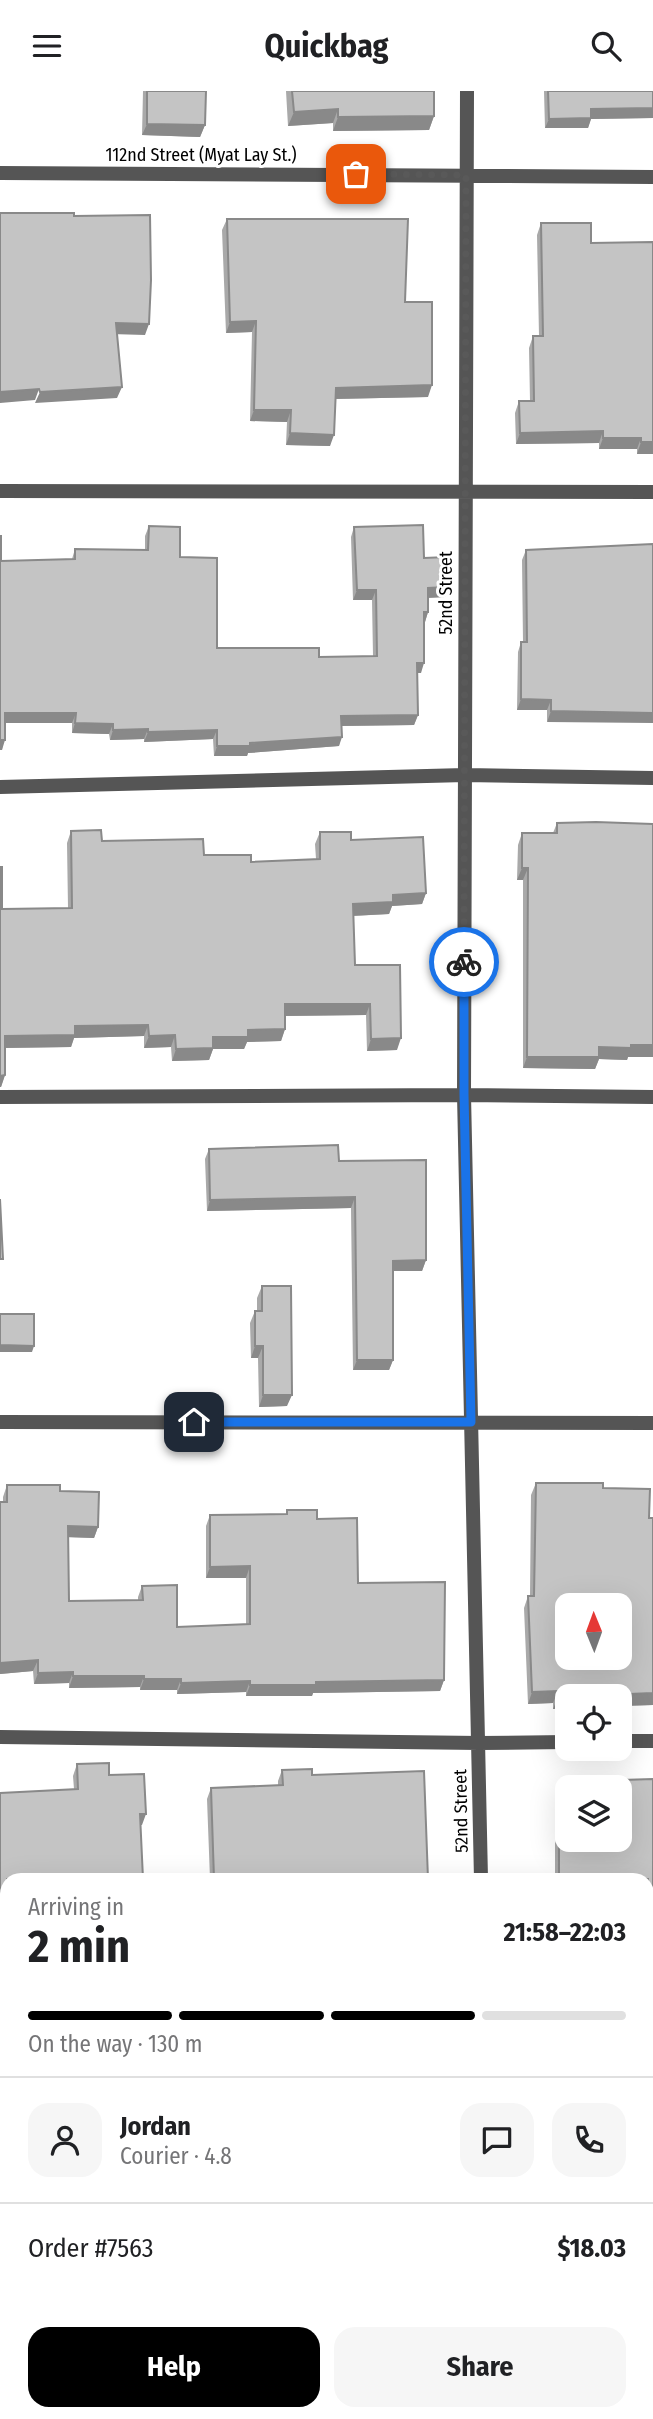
<!DOCTYPE html>
<meta charset="utf-8">
<style>
body{margin:0;font-family:"Fira Sans Condensed",sans-serif;background:#f6f6f6;color:#202124;height:100vh;display:flex;flex-direction:column;font-size:26px;white-space:nowrap}
*{box-sizing:border-box;margin:0}
p{font-size:23px;color:#757577}
.icon{flex:none;width:38px;height:38px;fill:none;stroke:currentColor;stroke-width:2;stroke-linecap:round;stroke-linejoin:round}
.map{position:relative;flex:1;overflow:hidden}
.drawer{position:absolute;left:0px;top:1782px;width:654px;height:548px;display:flex;flex-direction:column;background:#fff;border-radius:21px 21px 0 0;box-shadow:0 7px 28px #0002}
.drawer>*{flex:none}
.needle{width:46px;rotate:359deg}
.fabs{position:absolute;left:555px;top:1502px;display:grid;gap:14px}
.fabs a{display:grid;place-items:center;width:77px;height:77px;border-radius:14px;background:#fff;box-shadow:0 7px 28px #0002;font-size:35px}
.pin{position:absolute;display:grid;place-items:center;width:60px;height:60px;color:#fff;margin:-30px;border-radius:14px;box-shadow:0 4px 10px #0006}
.courier{position:absolute;display:grid;place-items:center;width:70px;height:70px;margin:-35px;border:5px solid #1a73e8;border-radius:50%;background:#fff;color:#222;box-shadow:0 2px 9px #0007}
.summary em{font-style:normal;font-weight:700}
.summary div{display:flex;flex-direction:column-reverse}
.summary{display:flex;align-items:center;justify-content:space-between;height:119px;padding:0 28px}
h1{font-size:46px;font-weight:700;line-height:52px}
.bar{display:grid;grid-template-columns:repeat(4,1fr);gap:10px 7px;align-content:center;height:84px;padding:0 28px}
.bar i{height:9px;border-radius:5px;background:#e0e0e0}
.bar .selected{background:#000}
.bar p{grid-column:span 4}
.line{display:flex;align-items:center;gap:18px;padding:0 28px;border-top:2px solid #e0e0e0}
.line div{flex:1}
.round{display:grid;place-items:center;flex:none;width:74px;height:74px;border-radius:21px;background:#f6f6f6}
.action{display:flex;gap:14px;margin-top:auto;padding:14px 28px}
.action a{flex:1;height:80px;border-radius:21px;background:#000;color:#fff;font-size:28px;font-weight:700;line-height:80px;text-align:center}
.action a+a{background:#f6f6f6;color:#202124}
header{display:flex;justify-content:space-between;align-items:center;height:91px;padding:0 28px;background:#fff;font-size:32px;font-weight:700}
.map>svg:first-child{display:block}
.lines{fill:none;stroke-linecap:round;stroke-linejoin:round}
.street{stroke:#555;stroke-width:14}
.wall{fill:#a9a9a9}
.shaded-wall{fill:#898989}
.building{fill:#c4c4c4;stroke:#898989;stroke-width:2;fill-rule:evenodd}
.done{stroke:#595959;stroke-width:7;stroke-dasharray:0 12.6}
.route{stroke:#1a73e8;stroke-width:9}
.labels{text-anchor:middle;dominant-baseline:central;stroke-width:6;stroke-linejoin:round;paint-order:stroke}
.street-label{font-size:18px;fill:#000;stroke:#fff}
</style>
<header><svg class="icon" aria-label="menu" viewBox="0 0 24 24"><path d="M4 6h16M4 12h16M4 18h16"/></svg>Quickbag<svg class="icon" aria-label="search" viewBox="0 0 24 24"><circle cx="10" cy="10" r="6"/><path d="M15 15l6 6"/></svg></header>
<div class="map">
<svg width="653" height="2328" viewBox="0 0 653 2328">
<rect width="100%" height="100%" fill="#fff"/>
<g class="lines">
<path class="street" d="M 467,0 L 464,1004 L 481,1788
M 0,82 L 653,86
M 0,400 L 653,401
M 0,696 L 465,684 L 653,687
M 0,1006 L 464,1004 L 653,1006
M 0,1331 L 653,1332
M 0,1646 L 479,1652 L 567,1651
M 620,1650 L 653,1650
M 0,1957 L 7,1956
M 648,1957 L 653,1957
M 0,2280 L 7,2280
M 648,2286 L 653,2286
M 472,2328 L 472,2322"/>
</g>
<path class="wall" d="M 143,0 L 206,0 L 205,34 L 200,46 L 142,44 Z
M 286,0 L 434,0 L 434,25 L 429,39 L 333,40 L 333,32 L 288,35 Z
M 544,0 L 653,0 L 653,27 L 591,28 L 588,37 L 545,37 Z
M 227,128 L 405,211 L 428,306 L 335,308 L 330,355 L 286,354 L 287,331 L 250,330 L 252,241 L 226,242 L 222,139 Z
M 541,132 L 591,152 L 653,151 L 653,363 L 637,363 L 637,358 L 599,358 L 599,352 L 516,353 L 515,322 L 519,310 L 530,310 L 529,257 L 533,245 L 539,245 L 537,144 Z
M 149,435 L 180,466 L 217,557 L 319,566 L 373,565 L 372,509 L 353,509 L 351,446 L 354,436 L 424,467 L 445,506 L 428,507 L 428,521 L 425,531 L 424,531 L 421,582 L 417,582 L 418,624 L 414,634 L 342,635 L 339,655 L 248,662 L 247,665 L 214,665 L 213,648 L 144,651 L 144,648 L 110,649 L 109,643 L 72,642 L 72,632 L 5,632 L 2,659 L 0,659 L 0,445 L 1,470 L 72,468 L 75,458 L 145,459 L 145,445 Z
M 653,453 L 547,631 L 547,619 L 517,619 L 518,561 L 521,551 L 523,551 L 522,469 L 526,459 Z
M 557,732 L 628,966 L 627,969 L 599,968 L 595,978 L 523,977 L 523,789 L 517,789 L 518,754 L 522,742 L 553,742 Z
M 71,740 L 102,750 L 251,771 L 316,768 L 315,753 L 320,741 L 351,749 L 426,802 L 422,813 L 392,815 L 389,823 L 353,825 L 355,874 L 397,959 L 367,960 L 366,924 L 285,925 L 285,938 L 281,950 L 247,951 L 244,958 L 213,958 L 209,969 L 172,970 L 171,956 L 144,957 L 144,945 L 74,947 L 71,956 L 5,957 L 5,984 L 1,996 L 2,818 L 68,817 L 67,752 Z
M 209,1058 L 339,1070 L 426,1169 L 422,1180 L 393,1180 L 393,1269 L 389,1279 L 353,1279 L 351,1117 L 207,1120 L 205,1068 Z
M 262,1195 L 287,1315 L 259,1316 L 258,1267 L 251,1267 L 250,1232 L 255,1220 L 257,1220 L 257,1207 Z
M 536,1392 L 603,1397 L 649,1427 L 653,1427 L 653,1614 L 620,1615 L 567,1605 L 567,1617 L 553,1618 L 553,1612 L 528,1613 L 524,1517 L 528,1505 L 530,1505 L 531,1404 Z
M 7,1394 L 60,1400 L 98,1436 L 94,1447 L 68,1446 L 69,1510 L 138,1509 L 138,1506 L 142,1495 L 177,1536 L 246,1533 L 246,1487 L 206,1487 L 206,1435 L 210,1424 L 286,1423 L 287,1419 L 317,1428 L 358,1492 L 444,1589 L 440,1600 L 313,1602 L 312,1605 L 246,1605 L 246,1601 L 177,1603 L 177,1599 L 140,1599 L 140,1596 L 69,1597 L 69,1592 L 34,1593 L 33,1580 L 0,1583 L 0,1411 L 3,1411 L 3,1406 Z
M 77,1673 L 109,1684 L 142,1734 L 141,1734 L 7,1879 L 0,1879 L 74,1698 L 73,1685 Z
M 282,1679 L 312,1684 L 428,1788 L 210,1788 L 207,1708 L 211,1697 L 278,1694 L 278,1690 Z
M 653,1688 L 653,1916 L 648,1916 L 648,1788 L 555,1788 L 555,1752 L 559,1741 L 567,1741 L 567,1748 L 620,1748 L 620,1697 L 622,1689 Z
M 526,2322 L 635,2322 L 635,2326 L 653,2328 L 526,2328 Z"/>
<path class="shaded-wall" d="M 653,17 L 653,27 L 591,28 L 588,37 L 545,37 L 549,28 L 591,18 Z
M 338,18 L 333,32 L 288,35 L 294,21 Z
M 434,25 L 429,39 L 333,40 L 338,26 Z
M 147,33 L 205,34 L 200,46 L 142,44 Z
M 256,230 L 252,241 L 226,242 L 230,231 Z
M 116,232 L 149,233 L 145,244 L 111,243 Z
M 432,294 L 428,306 L 332,308 L 336,297 Z
M 122,296 L 117,307 L 35,312 L 40,301 Z
M 39,298 L 35,309 L 0,312 L 0,301 Z
M 254,319 L 291,319 L 287,331 L 250,330 Z
M 603,340 L 599,352 L 516,353 L 520,342 Z
M 290,342 L 334,344 L 330,355 L 286,354 Z
M 603,347 L 641,347 L 637,358 L 599,358 Z
M 641,351 L 653,351 L 653,363 L 637,363 Z
M 448,496 L 445,506 L 424,507 L 428,497 Z
M 357,499 L 376,499 L 372,509 L 353,509 Z
M 424,521 L 428,521 L 425,531 L 420,531 Z
M 417,572 L 424,572 L 421,582 L 413,582 Z
M 521,608 L 551,609 L 547,619 L 517,619 Z
M 551,620 L 653,622 L 653,632 L 547,631 Z
M 5,622 L 76,622 L 72,632 L 1,632 Z
M 418,624 L 414,634 L 338,635 L 341,625 Z
M 75,632 L 113,633 L 109,643 L 72,642 Z
M 148,638 L 144,648 L 110,649 L 113,639 Z
M 217,639 L 213,648 L 144,651 L 148,641 Z
M 342,646 L 339,655 L 248,662 L 247,665 L 214,665 L 217,655 Z
M 0,649 L 5,649 L 2,659 L 0,659 Z
M 522,777 L 528,777 L 523,789 L 517,789 Z
M 426,802 L 422,813 L 392,815 L 389,823 L 349,825 L 353,813 L 393,804 Z
M 285,913 L 370,913 L 366,924 L 281,925 Z
M 148,934 L 144,945 L 74,947 L 71,956 L 0,957 L 5,945 L 75,935 Z
M 285,938 L 281,950 L 247,951 L 244,958 L 213,958 L 209,969 L 172,970 L 176,958 L 213,946 L 248,939 Z
M 175,944 L 171,956 L 144,957 L 149,945 Z
M 401,947 L 397,959 L 367,960 L 371,948 Z
M 631,954 L 653,954 L 653,966 L 628,966 L 627,969 L 599,968 L 595,978 L 523,977 L 527,966 L 599,956 Z
M 5,984 L 1,996 L 0,996 L 0,985 Z
M 355,1106 L 351,1117 L 207,1120 L 210,1109 Z
M 426,1169 L 422,1180 L 389,1180 L 393,1170 Z
M 0,1254 L 34,1255 L 32,1261 L 0,1261 Z
M 255,1255 L 263,1255 L 258,1267 L 251,1267 Z
M 357,1269 L 393,1269 L 389,1279 L 353,1279 Z
M 263,1304 L 292,1304 L 287,1315 L 259,1316 Z
M 68,1435 L 98,1436 L 94,1447 L 64,1446 Z
M 250,1475 L 246,1487 L 206,1487 L 210,1476 Z
M 38,1569 L 33,1580 L 0,1583 L 0,1572 Z
M 73,1581 L 69,1592 L 34,1593 L 38,1582 Z
M 73,1585 L 144,1585 L 140,1596 L 69,1597 Z
M 144,1588 L 181,1588 L 177,1599 L 140,1599 Z
M 444,1589 L 440,1600 L 313,1602 L 312,1605 L 246,1605 L 250,1594 L 316,1591 Z
M 250,1590 L 246,1601 L 177,1603 L 181,1592 Z
M 558,1600 L 553,1612 L 528,1613 L 532,1601 Z
M 653,1602 L 653,1614 L 620,1615 L 620,1605 L 578,1605 Z
M 567,1605 L 567,1617 L 553,1618 L 558,1606 Z
M 140,1723 L 146,1723 L 142,1734 L 136,1734 Z
M 0,1868 L 7,1868 L 7,1879 L 0,1879 Z
M 648,1905 L 653,1905 L 653,1916 L 648,1916 Z
M 648,2119 L 653,2119 L 653,2129 L 648,2129 Z
M 0,2195 L 7,2195 L 7,2206 L 0,2206 Z"/>
<path class="building" d="M 147,0 L 206,0 L 205,34 L 147,33 Z
M 292,0 L 434,0 L 434,25 L 338,26 L 338,18 L 294,21 Z
M 548,0 L 653,0 L 653,17 L 591,18 L 591,27 L 549,28 Z
M 0,122 L 74,122 L 74,125 L 150,124 L 151,189 L 149,233 L 116,232 L 122,296 L 40,301 L 39,298 L 0,301 Z
M 227,128 L 408,128 L 405,211 L 432,211 L 432,294 L 336,297 L 334,344 L 290,342 L 291,319 L 254,319 L 256,230 L 230,231 Z
M 541,132 L 591,132 L 591,152 L 653,151 L 653,351 L 641,351 L 641,347 L 603,347 L 603,340 L 520,342 L 519,310 L 534,310 L 533,245 L 543,245 Z
M 423,434 L 424,467 L 447,466 L 448,496 L 428,497 L 428,521 L 424,521 L 424,572 L 417,572 L 418,624 L 341,625 L 342,646 L 250,652 L 250,655 L 217,655 L 217,639 L 148,641 L 148,638 L 113,639 L 113,633 L 75,632 L 76,622 L 5,622 L 5,649 L 0,649 L 0,445 L 1,445 L 1,470 L 75,468 L 75,458 L 148,459 L 149,435 L 180,436 L 180,466 L 217,467 L 217,557 L 319,557 L 319,566 L 377,565 L 376,499 L 357,499 L 354,436 Z
M 653,453 L 653,622 L 551,620 L 551,609 L 521,608 L 521,551 L 527,551 L 526,459 Z
M 596,731 L 653,733 L 653,954 L 631,954 L 631,957 L 599,956 L 599,966 L 527,966 L 528,777 L 522,777 L 522,742 L 557,742 L 557,732 Z
M 101,739 L 102,750 L 203,748 L 204,764 L 251,764 L 251,771 L 320,768 L 320,741 L 351,741 L 351,749 L 423,746 L 426,802 L 393,804 L 393,811 L 353,813 L 355,874 L 400,874 L 401,947 L 371,948 L 370,913 L 285,913 L 285,938 L 248,939 L 248,946 L 213,946 L 213,957 L 176,958 L 175,944 L 149,945 L 148,934 L 75,935 L 75,944 L 5,945 L 5,984 L 0,985 L 0,776 L 2,776 L 2,818 L 72,817 L 71,740 Z
M 338,1054 L 339,1070 L 426,1069 L 426,1169 L 393,1170 L 393,1269 L 357,1269 L 355,1106 L 210,1109 L 209,1058 Z
M 0,1108 L 3,1168 L 0,1168 Z
M 262,1195 L 291,1195 L 292,1304 L 263,1304 L 263,1255 L 255,1255 L 255,1220 L 262,1220 Z
M 0,1223 L 34,1223 L 34,1255 L 0,1254 Z
M 536,1392 L 603,1392 L 603,1397 L 650,1398 L 649,1427 L 653,1427 L 653,1602 L 558,1606 L 558,1600 L 532,1601 L 528,1505 L 534,1505 ZM 567,1514 L 620,1514 L 620,1566 L 567,1566 Z
M 7,1394 L 60,1394 L 60,1400 L 99,1401 L 98,1436 L 68,1435 L 69,1510 L 143,1509 L 142,1495 L 177,1494 L 177,1536 L 250,1533 L 250,1475 L 210,1476 L 210,1424 L 287,1423 L 287,1419 L 317,1419 L 317,1428 L 357,1427 L 358,1492 L 445,1491 L 444,1589 L 316,1591 L 316,1594 L 250,1594 L 250,1590 L 181,1592 L 181,1588 L 144,1588 L 144,1585 L 73,1585 L 73,1581 L 38,1582 L 38,1569 L 0,1572 L 0,1411 L 7,1411 Z
M 109,1672 L 109,1684 L 144,1683 L 146,1723 L 140,1723 L 143,1788 L 7,1788 L 7,1868 L 0,1868 L 0,1702 L 78,1698 L 77,1673 Z
M 312,1678 L 312,1684 L 424,1680 L 428,1788 L 214,1788 L 211,1697 L 283,1694 L 282,1679 Z
M 653,1688 L 653,1905 L 648,1905 L 648,1788 L 559,1788 L 559,1741 L 567,1741 L 567,1748 L 620,1748 L 620,1727 L 623,1727 L 622,1689 Z
M 0,2029 L 7,2029 L 7,2195 L 0,2195 Z
M 648,2038 L 653,2038 L 653,2119 L 648,2119 Z
M 0,2315 L 7,2315 L 7,2322 L 428,2322 L 428,2328 L 0,2328 Z
M 530,2322 L 635,2322 L 635,2326 L 653,2326 L 653,2328 L 530,2328 Z"/>
<g class="lines">
<path class="done" d="M 356,83 L 466,84 L 464,871"/>
<path class="route" d="M 194,1331 L 471,1331 L 464,1003 L 464,871"/>
</g>
<g class="labels">
<g class="street-label">
<text x="201" y="64">112nd Street (Myat Lay St.)</text>
<text transform="translate(446 502) rotate(-90)">52nd Street</text>
<text transform="translate(461 1720) rotate(-91)">52nd Street</text>
</g>
</g>
</svg>
<div class="fabs">
<a><svg class="needle" viewBox="-14 -14 28 28"><path d="M0-13l5 13h-10z" fill="#e53935"/><path d="M0 13l5-13h-10z" fill="#757577"/></svg></a>
<a><svg class="icon" aria-label="locate" viewBox="0 0 24 24"><circle cx="12" cy="12" r="6"/><path d="M12 2v4M12 18v4M2 12h4M18 12h4"/></svg></a>
<a><svg class="icon" aria-label="layers" viewBox="0 0 24 24"><path d="M12 4l9 5-9 5-9-5zM3 14l9 5 9-5"/></svg></a>
</div>
<div class="pin" style="left:356px;top:83px;background:#ea580c"><svg class="icon" aria-label="bag" viewBox="0 0 24 24"><path d="M5 8h14l-1 12H6zM9 8a3 3 0 0 1 6 0"/></svg></div>
<div class="pin" style="left:194px;top:1331px;background:#1f2937"><svg class="icon" aria-label="home" viewBox="0 0 24 24"><path d="M3 11l9-7 9 7M6 9v11h12V9"/></svg></div>
<div class="courier" style="left:464px;top:871px"><svg class="icon" aria-label="bike" viewBox="0 0 24 24"><circle cx="6" cy="16" r="4"/><circle cx="18" cy="16" r="4"/><path d="M6 16l4-8h5l3 8M10 8l3 8H6M13 5h3"/></svg></div>
<section class="drawer">
<div class="summary"><div><h1>2 min</h1><p>Arriving in</p></div><em>21:58–22:03</em></div>
<div class="bar"><i class="selected"></i><i class="selected"></i><i class="selected"></i><i></i><p>On the way · 130 m</p></div>
<div class="line" style="height:126px"><a class="round"><svg class="icon" aria-label="person" viewBox="0 0 24 24"><circle cx="12" cy="8" r="4"/><path d="M4 21q1-7 8-7t8 7"/></svg></a><div><b>Jordan</b><p>Courier · 4.8</p></div><a class="round"><svg class="icon" aria-label="chat" viewBox="0 0 24 24"><path d="M4 5h16v11H9l-5 4z"/></svg></a><a class="round"><svg class="icon" aria-label="phone" viewBox="0 0 24 24"><path d="M5 4h4l2 5-3 2q2 4 5 5l2-3 5 2v4C11 20 4 13 5 4z"/></svg></a></div>
<div class="line" style="height:91px"><div>Order #7563</div><b>$18.03</b></div>
<div class="action"><a>Help</a><a>Share</a></div>
</section>
</div>
